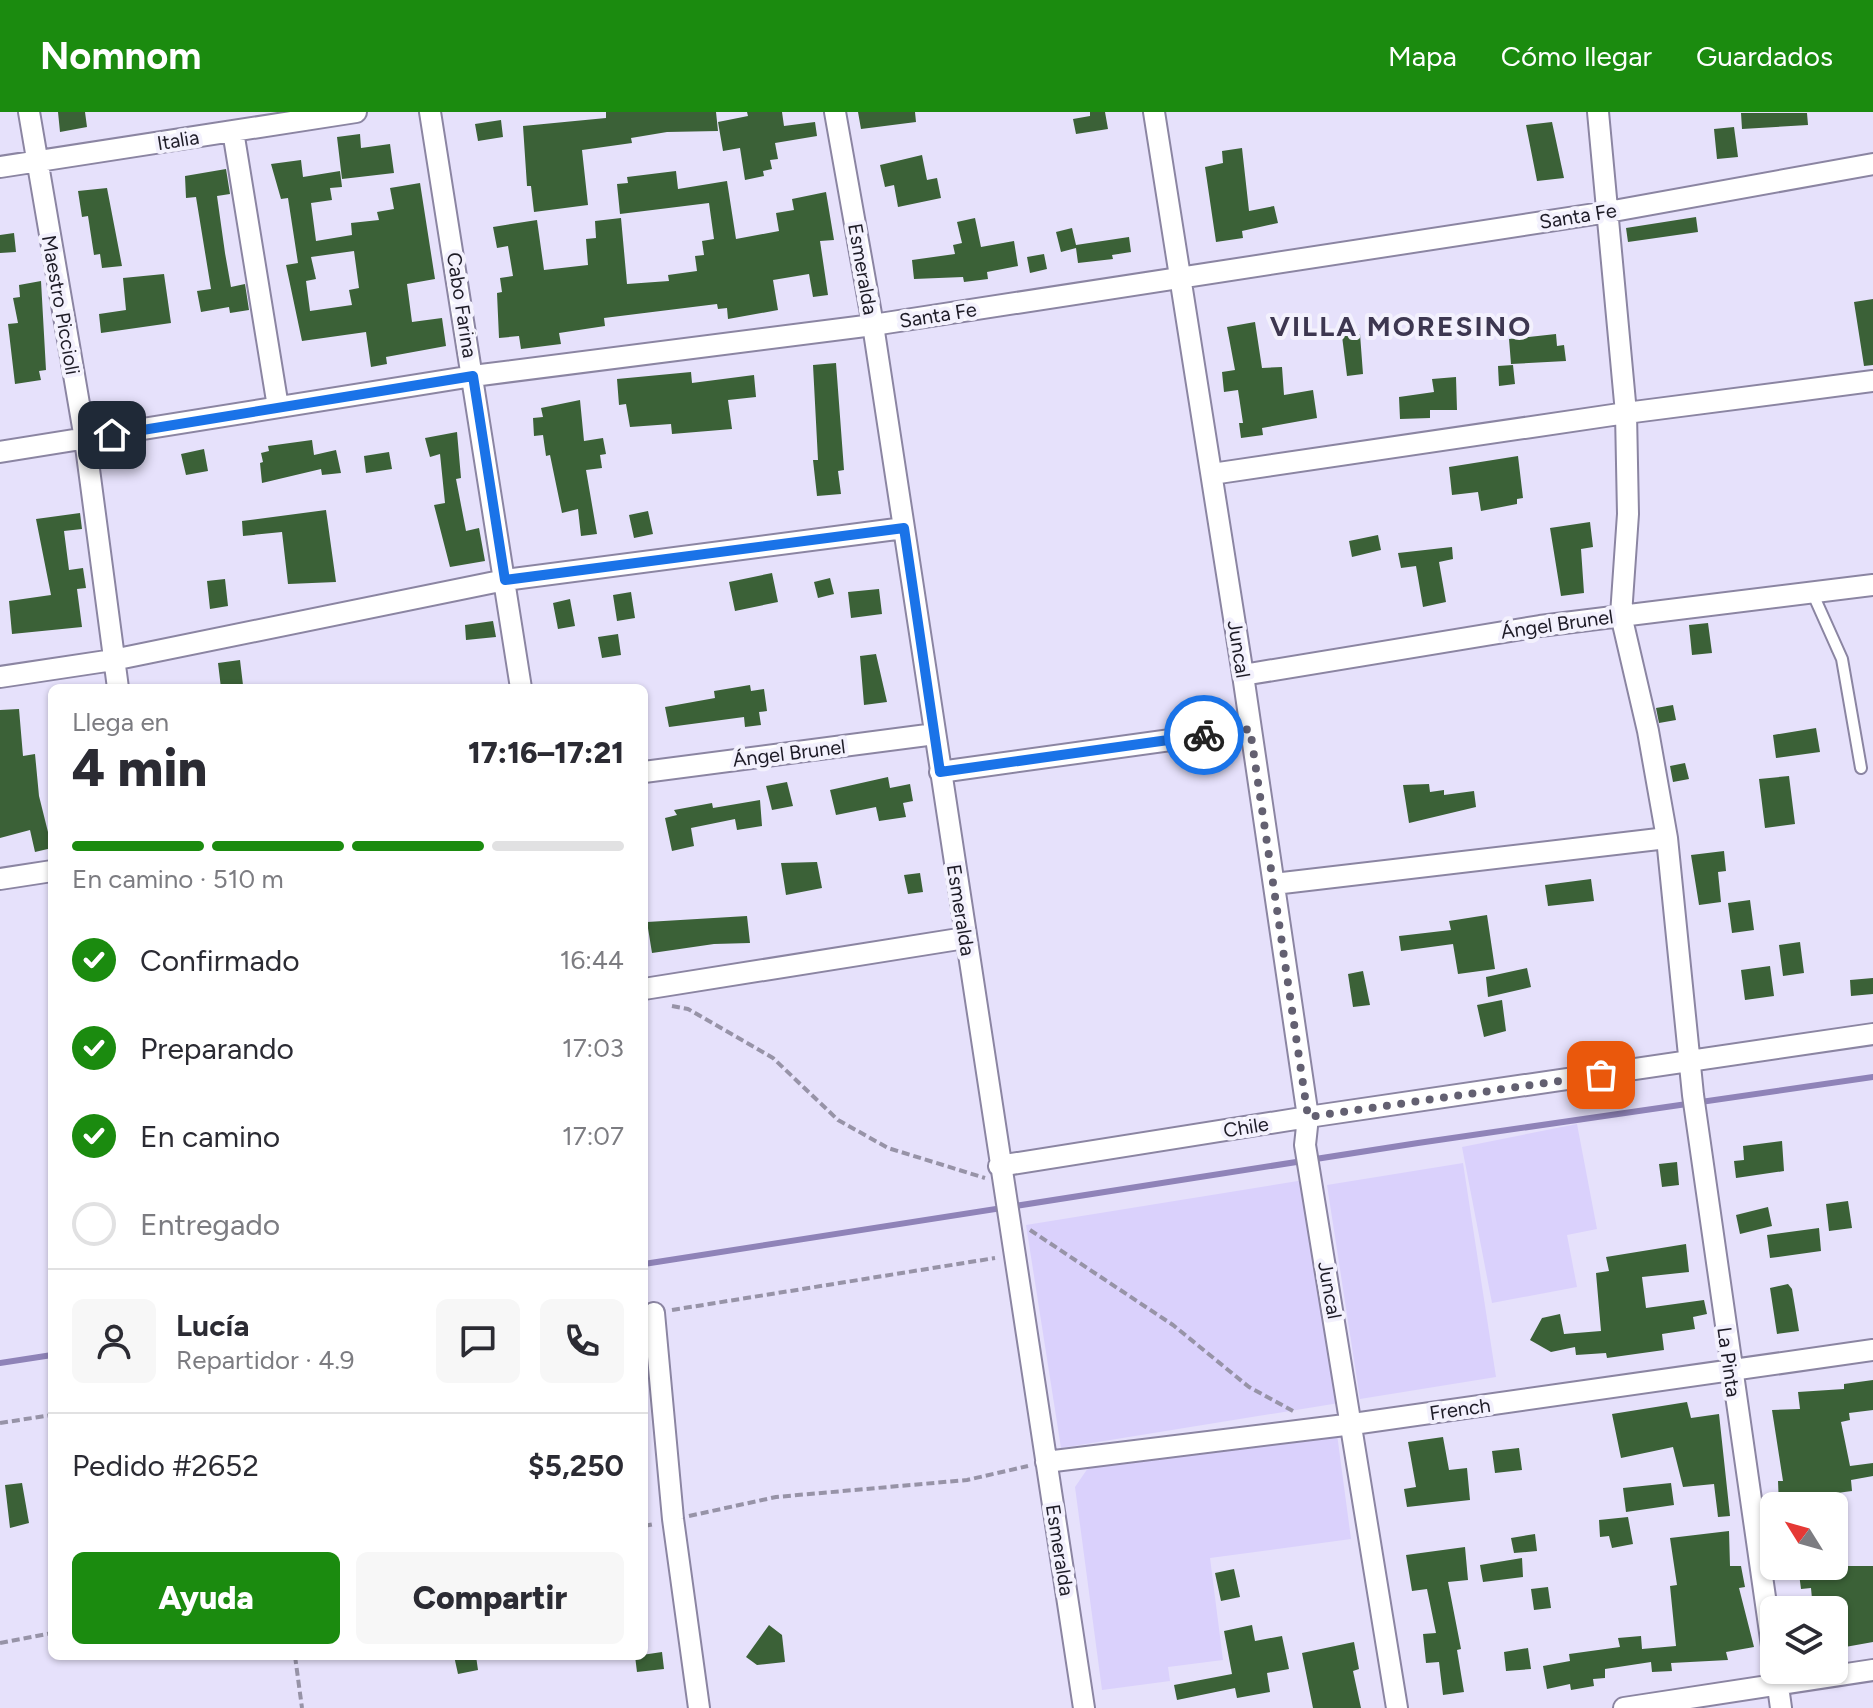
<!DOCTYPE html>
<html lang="es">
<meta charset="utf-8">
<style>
body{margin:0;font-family:Figtree,sans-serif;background:#f7f7f7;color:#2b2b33;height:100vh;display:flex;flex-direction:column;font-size:30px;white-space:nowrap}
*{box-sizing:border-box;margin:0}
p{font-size:26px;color:#7c7c81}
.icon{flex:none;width:44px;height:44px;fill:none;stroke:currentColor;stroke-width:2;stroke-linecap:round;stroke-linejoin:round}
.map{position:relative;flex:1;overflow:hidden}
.details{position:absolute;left:48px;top:572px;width:600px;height:976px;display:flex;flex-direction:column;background:#fff;border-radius:12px;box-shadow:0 2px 6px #0004}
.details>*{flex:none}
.needle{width:52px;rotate:307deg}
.buttons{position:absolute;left:1760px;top:1380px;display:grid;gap:16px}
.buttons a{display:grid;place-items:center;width:88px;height:88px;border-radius:12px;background:#fff;box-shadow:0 2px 6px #0004;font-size:40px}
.pin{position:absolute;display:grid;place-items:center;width:68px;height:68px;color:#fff;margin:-34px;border-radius:16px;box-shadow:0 4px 12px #0006}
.courier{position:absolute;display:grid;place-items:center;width:80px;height:80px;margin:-40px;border:6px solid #1a73e8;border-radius:50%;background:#fff;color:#222;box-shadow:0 2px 10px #0007}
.head em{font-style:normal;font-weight:800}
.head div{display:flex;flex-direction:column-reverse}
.head{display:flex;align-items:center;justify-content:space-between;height:136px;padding:0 24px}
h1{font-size:52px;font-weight:800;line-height:60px}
.bar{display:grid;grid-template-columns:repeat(4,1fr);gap:12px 8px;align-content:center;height:96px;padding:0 24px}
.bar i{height:10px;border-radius:6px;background:#e1e1e2}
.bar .active{background:#1b8b0f}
.bar p{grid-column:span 4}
.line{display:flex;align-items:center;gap:20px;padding:0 24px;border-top:2px solid #e1e1e2}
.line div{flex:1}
.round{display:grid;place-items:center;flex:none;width:84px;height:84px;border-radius:12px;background:#f7f7f7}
ol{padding:0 24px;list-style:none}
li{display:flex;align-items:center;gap:24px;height:88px}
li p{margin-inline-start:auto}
li .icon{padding:8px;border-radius:50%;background:#1b8b0f;color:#fff;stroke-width:4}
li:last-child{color:#7c7c81}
li i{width:44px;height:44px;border:4px solid #e1e1e2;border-radius:50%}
.action{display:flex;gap:16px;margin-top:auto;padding:16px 24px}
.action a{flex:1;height:92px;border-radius:12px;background:#1b8b0f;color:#fff;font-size:32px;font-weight:800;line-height:92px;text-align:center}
.action a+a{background:#f7f7f7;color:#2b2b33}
header{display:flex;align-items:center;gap:48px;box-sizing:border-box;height:112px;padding:0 40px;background:#1b8b0f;color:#fff}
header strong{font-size:38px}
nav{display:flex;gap:44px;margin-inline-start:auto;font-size:28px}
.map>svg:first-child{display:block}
.green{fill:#dad1fc}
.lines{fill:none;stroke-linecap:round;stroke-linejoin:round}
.stream{stroke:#8f83b8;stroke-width:6}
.building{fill:#3b6137;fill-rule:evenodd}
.service-casing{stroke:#8b85a2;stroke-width:14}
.minor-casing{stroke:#8b85a2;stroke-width:24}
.path{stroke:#9793a7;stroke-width:4;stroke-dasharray:8 4;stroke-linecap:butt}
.service{stroke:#fff;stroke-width:10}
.minor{stroke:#fff;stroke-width:20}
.done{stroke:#636071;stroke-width:8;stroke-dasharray:0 14.4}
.route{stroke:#1a73e8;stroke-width:10}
.labels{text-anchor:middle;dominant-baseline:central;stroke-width:8;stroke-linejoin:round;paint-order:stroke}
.street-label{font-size:20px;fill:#1d1b26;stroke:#f3f1fd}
.district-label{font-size:28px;font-weight:bold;letter-spacing:2px;fill:#3d3750;stroke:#f3f1fd}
</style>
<header>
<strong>Nomnom</strong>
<nav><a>Mapa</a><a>Cómo llegar</a><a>Guardados</a></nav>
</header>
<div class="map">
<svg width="1873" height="1596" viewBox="0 0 1873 1596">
<rect width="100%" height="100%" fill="#e6e1fb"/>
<path class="green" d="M 1577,1012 L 1597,1117 L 1567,1123 L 1577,1175 L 1492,1191 L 1462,1035 Z
M 1463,1051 L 1496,1265 L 1360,1287 L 1327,1073 Z
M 1304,1068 L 1339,1291 L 1061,1336 L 1026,1113 Z
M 1337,1322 L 1351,1427 L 1210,1446 L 1223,1548 L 1168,1555 L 1170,1569 L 1102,1578 L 1075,1375 L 1088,1356 Z"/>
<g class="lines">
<path class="stream" d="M 644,1152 L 1418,1031 L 1873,965
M 0,1251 L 52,1243"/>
</g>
<path class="building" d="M 58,0 L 85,0 L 87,15 L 60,20 Z
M 606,0 L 716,0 L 718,19 L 667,20 L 631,26 L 632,31 L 582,38 L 588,93 L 534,100 L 531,74 L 527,74 L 523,14 L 606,6 Z
M 747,0 L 782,0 L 784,14 L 815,10 L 817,24 L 775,31 L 778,47 L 770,48 L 772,57 L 763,59 L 764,64 L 745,68 L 740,36 L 723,39 L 718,10 L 748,4 Z
M 858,0 L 915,0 L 916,10 L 861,17 Z
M 1090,0 L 1105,0 L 1108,17 L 1076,22 L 1073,7 L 1090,4 Z
M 1741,1 L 1807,1 L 1808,13 L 1742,17 Z
M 501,8 L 503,25 L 478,29 L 475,12 Z
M 1552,10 L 1564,66 L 1537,69 L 1526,13 Z
M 1734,15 L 1738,45 L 1717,47 L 1714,17 Z
M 360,22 L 361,36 L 390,32 L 394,61 L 342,67 L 337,25 Z
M 1242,36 L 1249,99 L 1274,94 L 1278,111 L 1242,119 L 1243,126 L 1216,130 L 1205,55 L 1223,51 L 1222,39 Z
M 922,43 L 927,68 L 937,66 L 941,86 L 898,95 L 894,73 L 885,75 L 880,53 Z
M 301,48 L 303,65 L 340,59 L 342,75 L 330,76 L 332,88 L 311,91 L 316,129 L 352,123 L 351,111 L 379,108 L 377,100 L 394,97 L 390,76 L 420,71 L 435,167 L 407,172 L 412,210 L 442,206 L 446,234 L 386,245 L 387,252 L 371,255 L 366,220 L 302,229 L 286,153 L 298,151 L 288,86 L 281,87 L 271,52 ZM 354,139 L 359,176 L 349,178 L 352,193 L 310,199 L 306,169 L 316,167 L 311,145 Z
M 226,57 L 230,82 L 217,84 L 225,141 L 231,175 L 245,172 L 249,198 L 230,201 L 229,195 L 201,200 L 197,179 L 211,177 L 196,85 L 186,86 L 185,64 Z
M 676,59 L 678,77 L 727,69 L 736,127 L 779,119 L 776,101 L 794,98 L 792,87 L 826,80 L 834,128 L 820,129 L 828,183 L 813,185 L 809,162 L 773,168 L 778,198 L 728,207 L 727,196 L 718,197 L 717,192 L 604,206 L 605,214 L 559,221 L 561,232 L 521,237 L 519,224 L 499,226 L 497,181 L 502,180 L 500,166 L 513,164 L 508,134 L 497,136 L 493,115 L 537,108 L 544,158 L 588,153 L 586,127 L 596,126 L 595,109 L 621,106 L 627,172 L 669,169 L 668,163 L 697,159 L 695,144 L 704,143 L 702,129 L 714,127 L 709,91 L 620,102 L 617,72 L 628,71 L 627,65 Z
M 107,76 L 122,154 L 102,156 L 100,142 L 94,143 L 88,104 L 82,105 L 78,79 Z
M 1696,105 L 1698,120 L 1628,130 L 1626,116 Z
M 975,106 L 981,135 L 1014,129 L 1018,154 L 987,160 L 988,167 L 964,170 L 963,165 L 914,167 L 912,148 L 955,142 L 953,133 L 962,131 L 957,110 Z
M 1072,116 L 1076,133 L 1129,125 L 1131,140 L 1112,143 L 1113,147 L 1078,151 L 1076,136 L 1061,140 L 1056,120 Z
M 14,121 L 16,140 L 0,141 L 0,123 Z
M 1044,142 L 1047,157 L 1030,161 L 1027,145 Z
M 164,162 L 171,211 L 101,221 L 99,202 L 126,198 L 123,166 Z
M 41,169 L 46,258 L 39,259 L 41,268 L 15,272 L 8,212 L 18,211 L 13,186 L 20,185 L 19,173 Z
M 1873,187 L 1873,253 L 1864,254 L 1854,190 Z
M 1255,210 L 1262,256 L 1282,255 L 1284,283 L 1313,278 L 1317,306 L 1262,316 L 1263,323 L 1241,326 L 1239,311 L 1243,311 L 1238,278 L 1224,280 L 1222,260 L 1235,258 L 1227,215 Z
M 1360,222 L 1363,262 L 1347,264 L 1342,224 Z
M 1556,222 L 1557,234 L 1564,233 L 1566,249 L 1511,252 L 1509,227 Z
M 836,251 L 844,358 L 838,359 L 841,382 L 817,384 L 813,348 L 818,348 L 813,253 Z
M 1513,253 L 1515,272 L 1499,274 L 1498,254 Z
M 691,260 L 692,271 L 754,263 L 756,285 L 728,288 L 732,317 L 672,322 L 671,312 L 630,315 L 626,292 L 619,293 L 617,267 Z
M 1456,265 L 1457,298 L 1430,298 L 1430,306 L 1400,307 L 1399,285 L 1434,280 L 1432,267 Z
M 580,288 L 584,329 L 603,326 L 606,342 L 600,343 L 602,356 L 586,358 L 597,422 L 581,424 L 578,397 L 562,401 L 550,343 L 546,344 L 543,323 L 534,324 L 533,306 L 543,305 L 541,296 Z
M 457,320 L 461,366 L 456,367 L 466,419 L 479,416 L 485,449 L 450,455 L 434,393 L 445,391 L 440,342 L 430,345 L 425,326 Z
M 312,328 L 314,343 L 336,338 L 341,361 L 322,363 L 321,357 L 262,371 L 260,351 L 263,350 L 261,341 L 269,339 L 268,334 Z
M 204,337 L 208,359 L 186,363 L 181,342 Z
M 389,340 L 392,357 L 366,361 L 364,344 Z
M 1518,344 L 1523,386 L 1517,387 L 1517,392 L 1481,399 L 1478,380 L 1452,383 L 1449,355 Z
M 326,398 L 336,470 L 288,472 L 282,420 L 243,424 L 242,409 Z
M 648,399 L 653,422 L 634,426 L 629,403 Z
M 80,401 L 82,417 L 64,419 L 69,458 L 83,456 L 86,476 L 77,477 L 82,515 L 12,522 L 9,489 L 51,483 L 36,407 Z
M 1590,410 L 1593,435 L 1581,437 L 1584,481 L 1561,484 L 1550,416 Z
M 1378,423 L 1381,438 L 1352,445 L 1349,429 Z
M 1452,435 L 1453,447 L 1439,450 L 1446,490 L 1423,495 L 1416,454 L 1401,456 L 1398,441 Z
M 772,461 L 778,490 L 735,499 L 729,470 Z
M 830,466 L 834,482 L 818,486 L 814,470 Z
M 225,467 L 228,494 L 210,497 L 207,469 Z
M 879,477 L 882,502 L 851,506 L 848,480 Z
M 631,480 L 635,506 L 617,509 L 613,483 Z
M 570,487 L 575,514 L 558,517 L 553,491 Z
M 493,509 L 496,525 L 466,528 L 465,513 Z
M 1708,511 L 1712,541 L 1692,543 L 1689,513 Z
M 618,522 L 621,543 L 602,546 L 598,525 Z
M 876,542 L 887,590 L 864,593 L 860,544 Z
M 240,548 L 243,573 L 221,576 L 218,551 Z
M 750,573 L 751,579 L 764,577 L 767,599 L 759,600 L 761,613 L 745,615 L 744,605 L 669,615 L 665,595 L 715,586 L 714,579 Z
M 1673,593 L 1676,608 L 1659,611 L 1656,596 Z
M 19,597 L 23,644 L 35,642 L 39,684 L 52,736 L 35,740 L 30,718 L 0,726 L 0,598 Z
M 1816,616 L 1820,640 L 1776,646 L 1773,623 Z
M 1685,651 L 1689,667 L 1673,670 L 1670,654 Z
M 1789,664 L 1795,712 L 1765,716 L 1759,667 Z
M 888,665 L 890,676 L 910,672 L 913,689 L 903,691 L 906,705 L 879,709 L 876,695 L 836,703 L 830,678 Z
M 787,670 L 793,694 L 772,698 L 766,674 Z
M 1429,672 L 1430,680 L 1444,678 L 1444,683 L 1474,679 L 1476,695 L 1409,711 L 1403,673 Z
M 760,688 L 762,714 L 737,718 L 735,707 L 691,716 L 694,734 L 672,739 L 665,706 L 677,703 L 674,698 L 712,691 L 713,696 Z
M 1724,739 L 1726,759 L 1718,760 L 1721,790 L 1699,793 L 1691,743 Z
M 817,750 L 822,776 L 786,783 L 781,751 Z
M 920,761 L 923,780 L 908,782 L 904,763 Z
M 1591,767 L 1594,789 L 1548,794 L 1545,773 Z
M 1750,788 L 1754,818 L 1732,821 L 1728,791 Z
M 1487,803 L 1495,857 L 1458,862 L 1453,832 L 1401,839 L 1399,824 L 1451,818 L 1449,809 Z
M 747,804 L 750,831 L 714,832 L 652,841 L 647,810 Z
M 1800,830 L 1804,861 L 1783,864 L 1779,833 Z
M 1770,854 L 1774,884 L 1745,888 L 1741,858 Z
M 1527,856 L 1531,875 L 1488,885 L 1486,865 Z
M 1363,859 L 1370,893 L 1353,895 L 1348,862 Z
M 1873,866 L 1873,882 L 1851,884 L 1850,868 Z
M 1502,888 L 1506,919 L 1484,925 L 1477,893 Z
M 1782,1029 L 1784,1059 L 1736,1066 L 1734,1049 L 1744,1048 L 1743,1034 Z
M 1677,1050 L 1679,1073 L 1662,1075 L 1659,1052 Z
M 1848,1089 L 1852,1116 L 1829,1119 L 1826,1092 Z
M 1768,1095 L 1772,1114 L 1740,1122 L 1736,1103 Z
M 1819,1116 L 1821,1139 L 1770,1146 L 1767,1123 Z
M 1686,1132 L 1689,1160 L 1642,1165 L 1646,1196 L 1704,1188 L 1707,1202 L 1693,1205 L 1695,1217 L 1662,1222 L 1664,1238 L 1607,1246 L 1606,1241 L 1576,1243 L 1575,1235 L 1551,1240 L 1530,1228 L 1542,1206 L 1560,1202 L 1564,1222 L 1601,1219 L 1596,1161 L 1609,1159 L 1606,1145 Z
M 1788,1172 L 1792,1177 L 1799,1219 L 1777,1222 L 1770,1176 Z
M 1873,1268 L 1873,1298 L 1849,1301 L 1850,1308 L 1841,1310 L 1850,1354 L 1873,1351 L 1873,1364 L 1851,1368 L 1852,1379 L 1800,1386 L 1801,1394 L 1779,1394 L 1778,1369 L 1783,1369 L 1772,1298 L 1800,1297 L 1798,1280 L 1844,1277 L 1844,1272 Z
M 1687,1290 L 1691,1306 L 1719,1302 L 1730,1404 L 1718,1405 L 1714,1372 L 1683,1375 L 1673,1335 L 1621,1346 L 1612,1302 Z
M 1443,1325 L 1449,1358 L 1467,1356 L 1470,1388 L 1407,1395 L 1404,1377 L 1416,1375 L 1408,1330 Z
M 1519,1336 L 1522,1358 L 1495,1361 L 1492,1339 Z
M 22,1371 L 29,1411 L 10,1416 L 5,1373 Z
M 1671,1371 L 1674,1393 L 1626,1400 L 1623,1376 Z
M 1628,1405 L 1633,1432 L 1612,1436 L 1609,1424 L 1600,1425 L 1599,1408 Z
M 1729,1419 L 1730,1454 L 1741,1454 L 1745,1475 L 1739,1476 L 1754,1535 L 1726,1540 L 1728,1548 L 1671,1551 L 1672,1559 L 1652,1560 L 1651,1550 L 1605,1557 L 1605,1566 L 1593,1567 L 1594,1574 L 1571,1578 L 1570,1572 L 1547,1577 L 1543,1554 L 1570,1549 L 1569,1542 L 1620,1535 L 1618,1526 L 1641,1524 L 1642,1537 L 1676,1534 L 1670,1474 L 1677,1473 L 1670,1426 Z
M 1535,1422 L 1537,1439 L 1514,1441 L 1511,1426 Z
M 1465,1435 L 1468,1468 L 1448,1470 L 1461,1537 L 1457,1538 L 1464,1580 L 1443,1583 L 1439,1550 L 1426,1551 L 1423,1522 L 1436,1521 L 1427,1477 L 1412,1479 L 1406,1443 Z
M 1522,1446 L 1523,1465 L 1483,1470 L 1480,1453 Z
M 1798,1454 L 1873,1454 L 1873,1530 L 1834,1537 L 1834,1498 L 1813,1498 L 1811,1476 L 1801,1477 Z
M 1234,1457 L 1240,1485 L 1221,1489 L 1215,1461 Z
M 1548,1475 L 1551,1496 L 1534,1498 L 1531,1477 Z
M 769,1513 L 782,1523 L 785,1550 L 757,1553 L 746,1545 Z
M 1252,1513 L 1255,1529 L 1282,1524 L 1289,1557 L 1267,1561 L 1270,1580 L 1237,1586 L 1235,1576 L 1177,1588 L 1174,1573 L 1232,1562 L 1224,1519 Z
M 1354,1530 L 1359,1557 L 1353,1559 L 1361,1596 L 1313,1596 L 1302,1541 Z
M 1528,1536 L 1531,1557 L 1506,1559 L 1504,1540 Z
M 662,1540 L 664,1557 L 637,1560 L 635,1544 Z
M 454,1544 L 476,1544 L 478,1558 L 458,1562 Z"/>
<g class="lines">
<g class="service-casing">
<path id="service" d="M 1812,480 L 1842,547 L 1861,656"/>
</g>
<g class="minor-casing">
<path id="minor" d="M 29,0 L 85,327 L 118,576
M 430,0 L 521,576
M 835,0 L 873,213 L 1084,1596
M 1154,0 L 1243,563 L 1308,1005 L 1305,1033 L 1397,1596
M 1598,0 L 1626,301 L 1628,402 L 1621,503 L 1648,619 L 1667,726 L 1693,983 L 1774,1548
M 233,19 L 278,295
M 0,55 L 356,0
M 0,340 L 473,264 L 873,213 L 1608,100 L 1873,52
M 1212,362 L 1626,301 L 1873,269
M 1243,563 L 1540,514 L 1873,473
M 0,565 L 113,548 L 505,468 L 904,416
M 644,660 L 935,622
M 940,660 L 1250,617
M 0,767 L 52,759
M 1274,772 L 1667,726
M 644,877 L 965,826
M 999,1054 L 1308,1005 L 1873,922
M 654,1201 L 673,1407 L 699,1596
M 1046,1350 L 1353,1312 L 1873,1238
M 1776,1560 L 1781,1596
M 1624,1596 L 1873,1558"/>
</g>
<path class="path" d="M 672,894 L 688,897 L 773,946 L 838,1008 L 888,1036 L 985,1066
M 1030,1118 L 1173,1213 L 1249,1275 L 1293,1299
M 672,1198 L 995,1146
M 0,1311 L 52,1303
M 689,1404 L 776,1385 L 967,1368 L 1028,1354
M 644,1414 L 654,1412
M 0,1531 L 52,1521
M 295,1544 L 302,1596"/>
<use href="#service" class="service"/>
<use href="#minor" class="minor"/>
</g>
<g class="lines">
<path class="done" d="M 1204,623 L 1250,617 L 1308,1005 L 1601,963"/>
<path class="route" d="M 112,323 L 473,264 L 505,468 L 904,416 L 940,660 L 1204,623"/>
</g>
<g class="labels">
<g class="street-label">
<text transform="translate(178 28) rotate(-9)">Italia</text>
<text transform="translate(1578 104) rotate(-9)">Santa Fe</text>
<text transform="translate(863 157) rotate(80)">Esmeralda</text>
<text transform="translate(61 193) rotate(80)">Maestro Piccioli</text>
<text transform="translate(462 193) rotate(81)">Cabo Farina</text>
<text transform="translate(938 203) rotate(-9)">Santa Fe</text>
<text transform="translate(1557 512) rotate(-8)">Ángel Brunel</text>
<text transform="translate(1239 537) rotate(81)">Juncal</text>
<text transform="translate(789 641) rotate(-7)">Ángel Brunel</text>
<text transform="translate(961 798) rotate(81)">Esmeralda</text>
<text transform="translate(1246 1015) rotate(-9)">Chile</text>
<text transform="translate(1330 1178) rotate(80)">Juncal</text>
<text transform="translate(1729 1250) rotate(82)">La Pinta</text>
<text transform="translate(1460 1297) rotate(-8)">French</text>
<text transform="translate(1060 1438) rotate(81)">Esmeralda</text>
</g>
<g class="district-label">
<text x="1401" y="214">VILLA MORESINO</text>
</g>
</g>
</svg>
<div class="buttons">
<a><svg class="needle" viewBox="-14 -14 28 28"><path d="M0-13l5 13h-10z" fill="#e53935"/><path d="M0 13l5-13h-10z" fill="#7c7c81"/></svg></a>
<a><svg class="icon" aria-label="layers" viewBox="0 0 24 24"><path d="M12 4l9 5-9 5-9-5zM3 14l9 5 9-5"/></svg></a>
</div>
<div class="pin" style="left:1601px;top:963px;background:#ea580c"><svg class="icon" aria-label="bag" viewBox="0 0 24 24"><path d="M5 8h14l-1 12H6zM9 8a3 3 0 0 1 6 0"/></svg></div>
<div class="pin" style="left:112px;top:323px;background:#1f2937"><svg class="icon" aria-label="home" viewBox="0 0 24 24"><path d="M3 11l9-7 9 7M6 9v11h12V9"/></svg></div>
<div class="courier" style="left:1204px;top:623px"><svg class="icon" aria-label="bike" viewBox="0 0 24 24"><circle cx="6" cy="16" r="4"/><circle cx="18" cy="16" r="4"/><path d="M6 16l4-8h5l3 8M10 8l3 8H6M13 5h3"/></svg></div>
<section class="details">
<div class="head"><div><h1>4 min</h1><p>Llega en</p></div><em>17:16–17:21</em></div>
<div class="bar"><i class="active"></i><i class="active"></i><i class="active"></i><i></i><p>En camino · 510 m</p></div>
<ol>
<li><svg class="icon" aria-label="check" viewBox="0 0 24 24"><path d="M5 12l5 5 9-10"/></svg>Confirmado<p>16:44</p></li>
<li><svg class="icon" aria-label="check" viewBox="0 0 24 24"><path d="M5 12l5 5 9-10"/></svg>Preparando<p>17:03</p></li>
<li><svg class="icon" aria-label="check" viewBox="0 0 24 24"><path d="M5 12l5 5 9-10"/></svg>En camino<p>17:07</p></li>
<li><i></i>Entregado</li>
</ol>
<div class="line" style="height:144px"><a class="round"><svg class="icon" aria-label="person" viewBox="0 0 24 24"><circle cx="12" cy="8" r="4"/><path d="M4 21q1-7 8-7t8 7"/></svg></a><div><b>Lucía</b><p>Repartidor · 4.9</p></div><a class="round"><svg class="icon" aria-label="chat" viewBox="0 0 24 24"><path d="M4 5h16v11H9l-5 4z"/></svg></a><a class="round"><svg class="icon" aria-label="phone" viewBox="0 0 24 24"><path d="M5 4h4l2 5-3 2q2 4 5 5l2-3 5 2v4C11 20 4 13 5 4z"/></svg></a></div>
<div class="line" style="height:104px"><div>Pedido #2652</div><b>$5,250</b></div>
<div class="action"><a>Ayuda</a><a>Compartir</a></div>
</section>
</div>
